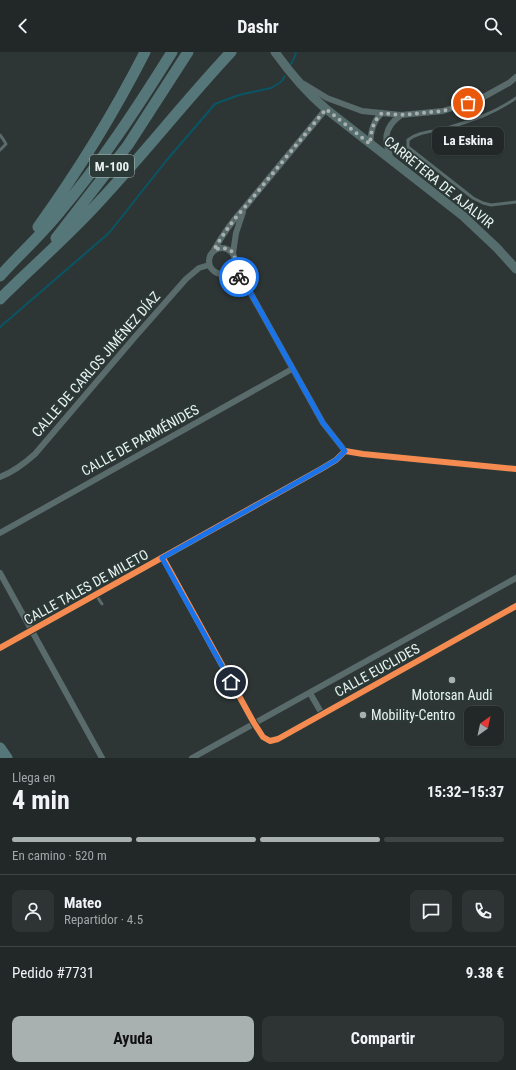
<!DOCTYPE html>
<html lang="es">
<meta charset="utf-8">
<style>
body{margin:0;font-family:"Roboto Condensed",sans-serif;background:#2e3434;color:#f1f3f6;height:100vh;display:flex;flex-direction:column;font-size:15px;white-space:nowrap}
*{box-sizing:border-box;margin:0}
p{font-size:13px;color:#a2a6a8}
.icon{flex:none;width:22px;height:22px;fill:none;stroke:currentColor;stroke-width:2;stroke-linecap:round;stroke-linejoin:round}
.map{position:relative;height:706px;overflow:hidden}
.side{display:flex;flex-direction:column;background:#222828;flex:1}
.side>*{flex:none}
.needle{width:26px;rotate:33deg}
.tools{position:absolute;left:464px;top:654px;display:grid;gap:8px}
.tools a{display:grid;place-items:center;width:40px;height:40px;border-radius:8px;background:#222828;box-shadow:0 1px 3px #0004,0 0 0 1px #3f4445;font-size:20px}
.pin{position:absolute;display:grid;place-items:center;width:34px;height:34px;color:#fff;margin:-17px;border:2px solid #fff;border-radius:50%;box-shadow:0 1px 4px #0007}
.courier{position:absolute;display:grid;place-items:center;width:40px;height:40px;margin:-20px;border:3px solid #1a73e8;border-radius:50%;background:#fff;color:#222;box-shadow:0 1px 5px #0007}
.bubble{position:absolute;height:28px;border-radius:8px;background:#222828;box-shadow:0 1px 3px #0004,0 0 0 1px #3f4445;font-size:13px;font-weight:700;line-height:28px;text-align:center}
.head em{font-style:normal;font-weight:700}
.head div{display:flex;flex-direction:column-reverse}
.head{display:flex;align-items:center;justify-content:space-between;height:68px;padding:0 12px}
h1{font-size:26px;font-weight:700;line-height:30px}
.bar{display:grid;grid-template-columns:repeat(4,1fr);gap:6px 4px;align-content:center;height:48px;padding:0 12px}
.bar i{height:5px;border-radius:3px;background:#3f4445}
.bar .current{background:#a8b1af}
.bar p{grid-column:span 4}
.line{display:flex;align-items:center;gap:10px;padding:0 12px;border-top:1px solid #3f4445}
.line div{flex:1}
.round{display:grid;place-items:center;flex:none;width:42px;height:42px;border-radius:8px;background:#2e3434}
.cta{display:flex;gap:8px;margin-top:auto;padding:8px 12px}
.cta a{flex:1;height:46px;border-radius:8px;background:#a8b1af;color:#111;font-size:16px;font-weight:700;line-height:46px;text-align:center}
.cta a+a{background:#2e3434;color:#f1f3f6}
header{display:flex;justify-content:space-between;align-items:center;height:52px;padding:0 12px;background:#222828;font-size:18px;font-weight:700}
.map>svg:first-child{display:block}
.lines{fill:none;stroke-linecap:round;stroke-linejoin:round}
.stream{stroke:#095565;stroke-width:2}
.lane{stroke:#5a6b6c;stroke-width:3}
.street{stroke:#5a6b6c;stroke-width:6}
.secondary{stroke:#566d6e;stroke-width:9}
.highway{stroke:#567779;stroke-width:11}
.cycleway-casing{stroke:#2b3a37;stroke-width:8}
.cycleway{stroke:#f68b52;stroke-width:6}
.done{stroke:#a8b1af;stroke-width:4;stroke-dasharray:0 7.2}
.route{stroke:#1a73e8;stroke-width:5}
.poi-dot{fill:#a8b1af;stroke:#2b3a37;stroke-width:1.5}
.labels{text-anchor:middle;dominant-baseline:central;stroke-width:3.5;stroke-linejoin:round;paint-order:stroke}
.shield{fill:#2b3a37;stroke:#b1bcb9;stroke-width:1}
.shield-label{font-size:13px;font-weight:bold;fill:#eaf3f1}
.street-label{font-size:14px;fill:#eaf3f1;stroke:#2b3a37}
.poi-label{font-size:14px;fill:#eaf3f1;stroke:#2b3a37}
</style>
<header><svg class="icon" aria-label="back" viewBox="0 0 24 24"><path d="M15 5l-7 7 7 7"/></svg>Dashr<svg class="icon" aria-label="search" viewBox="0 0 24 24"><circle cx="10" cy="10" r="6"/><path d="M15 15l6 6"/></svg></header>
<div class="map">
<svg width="516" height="706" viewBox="0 0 516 706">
<rect width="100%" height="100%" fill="#2e3635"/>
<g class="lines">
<path class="stream" d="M 291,12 L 295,4 L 296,0
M 0,275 L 109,181 L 166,109 L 215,52 L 239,43 L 271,36 L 281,30 L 285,24"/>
<path class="lane" d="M 516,46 C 495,61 471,69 447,76 C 434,80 419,79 408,88 L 408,95 L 473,146 L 483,151 L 491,153 L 516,150
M 0,83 L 3,87 L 6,92 L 0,98
M 96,543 L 102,552"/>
<path class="street" d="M 304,32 L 327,46 L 362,59 L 401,63 L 443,59 L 480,47 L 509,31 L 516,25
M 370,92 C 371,79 373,69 382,61
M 391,107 C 384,88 383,76 401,63
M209 209a13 13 0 1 1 26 0a13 13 0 1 1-26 0Z
M 214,198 C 223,182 233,168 245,155 L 326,57
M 233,201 L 236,181 L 243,160
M 233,217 L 245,231 L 323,371 L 345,399
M 0,425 C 13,420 25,411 35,402 L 134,286 L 186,227 L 199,216 L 209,213
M 0,481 L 292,317
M 163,506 L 254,671 L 263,685 L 270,689 L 278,687 L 516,554
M 0,521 L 102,706
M 0,596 L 321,417 L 336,408 L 345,399 L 363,402 L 516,417
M 310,641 L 322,662
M 192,706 L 516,526"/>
<path class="secondary" d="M 275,0 C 290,21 306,40 326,57 L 463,164 L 497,196 L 516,217"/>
<path class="highway" d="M 38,175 C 78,119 114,61 145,0
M 56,186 L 128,93 L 188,0
M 0,224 C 19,203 40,184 58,162 C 101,111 137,56 172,0
M 0,247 C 32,215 67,185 98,151 C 144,102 185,49 231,0
M 0,696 L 7,706"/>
<g class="cycleway-casing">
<path id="cycleway" d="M 163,506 L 254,671 L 263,685 L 270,689 L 278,687 L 516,554
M 0,596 L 321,417 L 336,408 L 345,399 L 363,402 L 516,417"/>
</g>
<use href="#cycleway" class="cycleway"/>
</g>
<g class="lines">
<path class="done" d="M 239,225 L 233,217 C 239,202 230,192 214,198 C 223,182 233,168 245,155 L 326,57 L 370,92 C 371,79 373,69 382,61 L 401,63 L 443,59 L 468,51"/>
<path class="route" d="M 231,630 L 162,506 L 321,417 L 336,408 L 345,399 L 323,371 L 245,231 L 239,225"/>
</g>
<g class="poi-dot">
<circle cx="452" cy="628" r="4"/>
<circle cx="363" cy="663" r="4"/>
</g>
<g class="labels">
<rect class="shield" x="90" y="103" width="44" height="22" rx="3"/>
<g class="shield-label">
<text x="112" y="114">M-100</text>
</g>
<g class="street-label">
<text transform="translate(439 130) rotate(39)">CARRETERA DE AJALVIR</text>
<text transform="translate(96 312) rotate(-49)">CALLE DE CARLOS JIMÉNEZ DÍAZ</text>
<text transform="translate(140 388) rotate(-29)">CALLE DE PARMÉNIDES</text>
<text transform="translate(86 535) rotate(-29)">CALLE TALES DE MILETO</text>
<text transform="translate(377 618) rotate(-29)">CALLE EUCLIDES</text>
</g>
<g class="poi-label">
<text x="452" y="643">Motorsan Audi</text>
<text x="371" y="663" text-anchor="start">Mobility-Centro</text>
</g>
</g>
</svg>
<div class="tools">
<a><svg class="needle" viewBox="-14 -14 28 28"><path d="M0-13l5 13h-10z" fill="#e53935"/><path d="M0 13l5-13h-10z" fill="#a2a6a8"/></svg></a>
</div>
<div class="pin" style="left:468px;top:51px;background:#ea580c"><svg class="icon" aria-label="bag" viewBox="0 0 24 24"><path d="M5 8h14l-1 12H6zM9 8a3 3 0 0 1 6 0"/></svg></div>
<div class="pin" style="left:231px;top:630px;background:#1f2937"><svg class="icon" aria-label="home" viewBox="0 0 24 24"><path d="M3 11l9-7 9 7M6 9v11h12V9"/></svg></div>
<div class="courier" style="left:239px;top:225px"><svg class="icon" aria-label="bike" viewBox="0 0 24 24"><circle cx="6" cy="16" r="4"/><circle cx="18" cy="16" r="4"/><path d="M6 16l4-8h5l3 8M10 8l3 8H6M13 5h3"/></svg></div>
<div class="bubble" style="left:432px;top:75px;width:72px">La Eskina</div>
</div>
<section class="side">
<div class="head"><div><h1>4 min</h1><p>Llega en</p></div><em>15:32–15:37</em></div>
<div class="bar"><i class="current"></i><i class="current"></i><i class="current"></i><i></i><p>En camino · 520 m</p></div>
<div class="line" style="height:72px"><a class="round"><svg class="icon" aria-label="person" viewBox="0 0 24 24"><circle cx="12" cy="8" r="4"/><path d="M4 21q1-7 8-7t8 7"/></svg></a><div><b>Mateo</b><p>Repartidor · 4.5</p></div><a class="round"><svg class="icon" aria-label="chat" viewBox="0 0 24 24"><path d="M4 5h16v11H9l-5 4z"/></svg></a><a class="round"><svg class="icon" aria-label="phone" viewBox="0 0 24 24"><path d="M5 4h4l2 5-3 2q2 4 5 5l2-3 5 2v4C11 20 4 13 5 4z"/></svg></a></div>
<div class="line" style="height:52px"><div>Pedido #7731</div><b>9.38 €</b></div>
<div class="cta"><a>Ayuda</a><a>Compartir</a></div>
</section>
